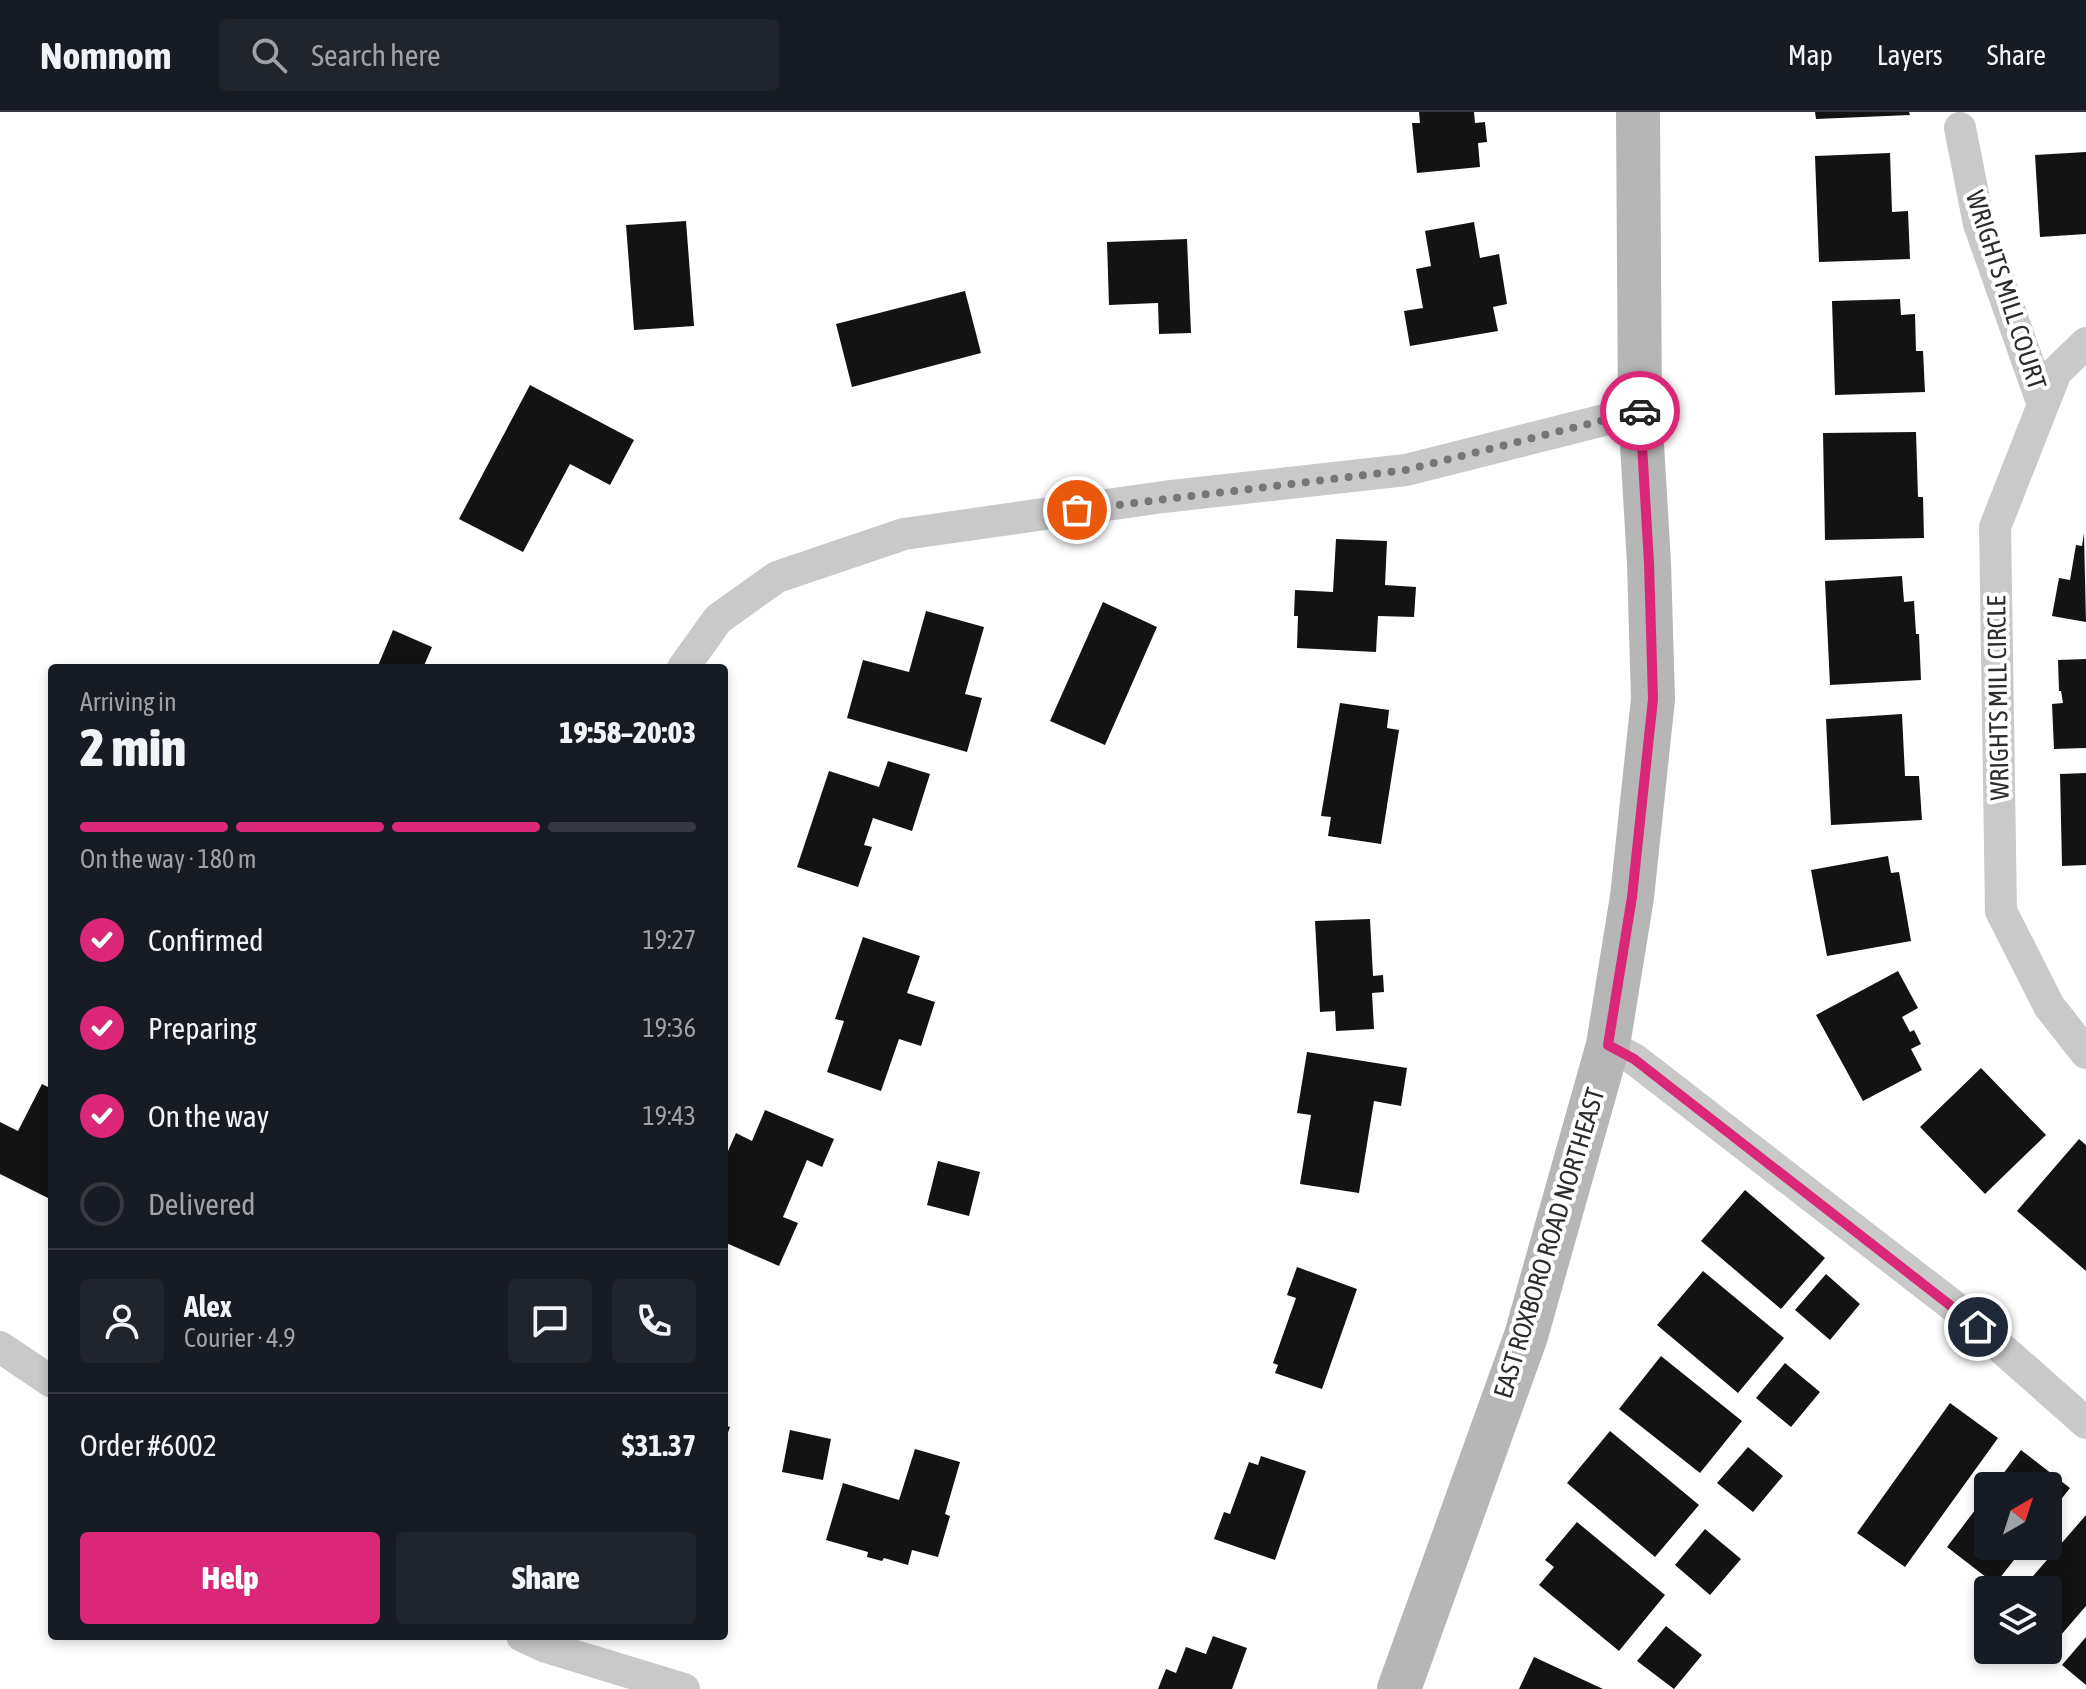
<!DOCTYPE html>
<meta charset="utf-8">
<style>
body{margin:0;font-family:"Asap Condensed",sans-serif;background:#20242c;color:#f1f3f6;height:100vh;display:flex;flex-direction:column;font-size:30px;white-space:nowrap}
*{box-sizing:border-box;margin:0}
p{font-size:26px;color:#9ea1a6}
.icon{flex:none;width:44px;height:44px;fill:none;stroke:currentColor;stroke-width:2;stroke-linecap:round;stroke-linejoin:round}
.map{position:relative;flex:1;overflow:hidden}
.details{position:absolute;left:48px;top:552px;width:680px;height:976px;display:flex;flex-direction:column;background:#171b24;border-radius:8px;box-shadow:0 4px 12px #0003}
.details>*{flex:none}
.needle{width:52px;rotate:39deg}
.tools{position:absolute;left:1974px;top:1360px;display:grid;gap:16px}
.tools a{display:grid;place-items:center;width:88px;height:88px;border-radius:8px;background:#171b24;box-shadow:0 4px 12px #0003;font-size:40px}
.pin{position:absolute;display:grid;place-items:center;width:68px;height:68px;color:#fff;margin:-34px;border:4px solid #fff;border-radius:50%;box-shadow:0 2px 8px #0007}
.courier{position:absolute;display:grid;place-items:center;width:80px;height:80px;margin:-40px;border:6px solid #db2777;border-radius:50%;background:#fff;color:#222;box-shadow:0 2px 10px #0007}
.head em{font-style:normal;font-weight:800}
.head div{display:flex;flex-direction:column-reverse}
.head{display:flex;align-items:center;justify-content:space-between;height:136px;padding:0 32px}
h1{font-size:52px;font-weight:800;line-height:60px}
.bar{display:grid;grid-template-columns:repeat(4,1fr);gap:12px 8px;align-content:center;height:96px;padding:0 32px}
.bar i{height:10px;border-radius:6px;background:#363941}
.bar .selected{background:#db2777}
.bar p{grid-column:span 4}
.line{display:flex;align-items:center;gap:20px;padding:0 32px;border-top:2px solid #363941}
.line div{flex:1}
.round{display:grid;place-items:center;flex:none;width:84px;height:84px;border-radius:8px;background:#20242c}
ol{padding:0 32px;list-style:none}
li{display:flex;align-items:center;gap:24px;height:88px}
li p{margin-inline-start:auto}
li .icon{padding:8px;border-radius:50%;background:#db2777;color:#fff;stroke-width:4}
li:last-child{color:#9ea1a6}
li i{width:44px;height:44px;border:4px solid #363941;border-radius:50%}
.cta{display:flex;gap:16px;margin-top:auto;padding:16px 32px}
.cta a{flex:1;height:92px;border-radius:8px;background:#db2777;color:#fff;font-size:32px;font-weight:800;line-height:92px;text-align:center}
.cta a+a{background:#20242c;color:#f1f3f6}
header{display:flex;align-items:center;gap:48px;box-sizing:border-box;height:112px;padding:0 40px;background:#171b24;border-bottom:2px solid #363941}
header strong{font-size:38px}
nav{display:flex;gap:44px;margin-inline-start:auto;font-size:28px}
.search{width:560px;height:72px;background:#20242c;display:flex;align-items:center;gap:20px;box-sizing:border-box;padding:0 28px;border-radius:8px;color:#9ea1a6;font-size:30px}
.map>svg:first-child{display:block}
.building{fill:#131313}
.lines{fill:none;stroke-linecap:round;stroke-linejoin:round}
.minor{stroke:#c9c9c9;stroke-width:32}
.secondary{stroke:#b6b6b6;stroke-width:44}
.done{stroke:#767676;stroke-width:8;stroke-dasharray:0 14.4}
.route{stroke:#db2777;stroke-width:10}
.labels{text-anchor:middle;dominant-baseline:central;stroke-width:8;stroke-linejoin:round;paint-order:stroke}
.street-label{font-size:26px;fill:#2c2c2c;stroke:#fff}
</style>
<header>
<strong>Nomnom</strong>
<div class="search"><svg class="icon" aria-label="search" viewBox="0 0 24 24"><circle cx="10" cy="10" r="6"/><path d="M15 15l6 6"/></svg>Search here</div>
<nav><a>Map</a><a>Layers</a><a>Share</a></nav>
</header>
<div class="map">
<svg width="2086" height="1577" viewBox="0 0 2086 1577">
<rect width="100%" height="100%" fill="#fff"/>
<path class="building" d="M 1419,0 L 1474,0 L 1475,11 L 1485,10 L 1487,30 L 1478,31 L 1480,55 L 1417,61 L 1412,11 L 1420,11 Z
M 1815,0 L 1909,0 L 1910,3 L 1816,7 Z
M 2086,40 L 2086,122 L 2040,125 L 2035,43 Z
M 1890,41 L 1892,100 L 1908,99 L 1910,147 L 1819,150 L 1815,44 Z
M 686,109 L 694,214 L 634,218 L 626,113 Z
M 1474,110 L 1480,146 L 1499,142 L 1507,192 L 1493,195 L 1498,219 L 1410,234 L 1404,199 L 1423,196 L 1416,157 L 1431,154 L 1425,119 Z
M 1187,127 L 1191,221 L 1159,222 L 1158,191 L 1109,193 L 1107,130 Z
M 965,179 L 981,241 L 852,275 L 836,212 Z
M 1900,187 L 1901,203 L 1915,202 L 1916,239 L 1923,239 L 1925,280 L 1835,283 L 1832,189 Z
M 530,273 L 634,328 L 610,373 L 570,352 L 523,440 L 459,407 Z
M 1916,320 L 1918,385 L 1923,385 L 1924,426 L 1825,428 L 1823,321 Z
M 2084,421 L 2086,510 L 2052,504 L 2059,466 L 2070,468 L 2076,433 L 2082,434 Z
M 1336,427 L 1387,429 L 1385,473 L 1416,475 L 1414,505 L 1378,504 L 1376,540 L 1297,536 L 1298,504 L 1294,504 L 1295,478 L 1333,480 Z
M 1902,464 L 1904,490 L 1914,489 L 1916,522 L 1919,522 L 1921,568 L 1830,573 L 1825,469 Z
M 1103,490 L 1157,515 L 1105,633 L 1050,609 Z
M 926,499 L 984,515 L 965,582 L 982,586 L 967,640 L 847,606 L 863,548 L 909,560 Z
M 393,518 L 432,535 L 423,556 L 377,556 Z
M 2086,547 L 2086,636 L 2054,637 L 2052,592 L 2063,591 L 2061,579 L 2059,579 L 2058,548 Z
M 1340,591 L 1389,598 L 1387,616 L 1399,618 L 1381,732 L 1328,724 L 1331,705 L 1321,704 Z
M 1902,602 L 1905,664 L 1919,664 L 1922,708 L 1831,713 L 1826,607 Z
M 888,649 L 930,662 L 912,719 L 873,706 L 864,733 L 872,735 L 858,775 L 797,755 L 829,659 L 879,675 Z
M 2086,661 L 2086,753 L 2062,754 L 2060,662 Z
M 1888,744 L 1891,761 L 1899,760 L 1911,829 L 1827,844 L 1811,758 Z
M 1370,807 L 1373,864 L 1383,863 L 1384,880 L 1372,881 L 1374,917 L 1336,919 L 1335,899 L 1320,900 L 1315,809 Z
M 863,825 L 920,844 L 907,881 L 935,890 L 921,934 L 899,927 L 881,979 L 827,960 L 844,909 L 835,907 Z
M 1898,859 L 1918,896 L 1902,905 L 1910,920 L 1914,918 L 1921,932 L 1911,937 L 1922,958 L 1863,989 L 1816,903 Z
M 1307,940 L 1407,956 L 1401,994 L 1374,989 L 1359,1081 L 1300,1072 L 1311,1003 L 1297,1001 Z
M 1981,956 L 2046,1023 L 1985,1082 L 1920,1015 Z
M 42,972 L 52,977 L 52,1088 L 0,1062 L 0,1010 L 18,1019 Z
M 765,998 L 834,1027 L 822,1055 L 807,1048 L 783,1105 L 798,1111 L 779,1154 L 724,1130 L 724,1048 L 736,1021 L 752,1029 Z
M 2079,1027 L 2086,1033 L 2086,1159 L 2017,1099 Z
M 938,1049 L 980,1060 L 969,1104 L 927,1093 Z
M 1745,1078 L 1825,1146 L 1781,1197 L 1701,1129 Z
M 1297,1155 L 1357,1177 L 1322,1277 L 1275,1261 L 1278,1253 L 1273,1251 L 1296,1186 L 1287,1183 Z
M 1703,1159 L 1784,1226 L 1738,1281 L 1657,1213 Z
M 1826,1162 L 1860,1192 L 1830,1228 L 1795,1198 Z
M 1661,1244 L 1742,1309 L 1700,1361 L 1619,1297 Z
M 1785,1251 L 1820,1280 L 1791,1315 L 1756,1286 Z
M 1950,1291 L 1998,1326 L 1905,1455 L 1857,1421 Z
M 724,1313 L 730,1315 L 724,1331 Z
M 790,1318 L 831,1327 L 823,1368 L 782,1360 Z
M 1610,1319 L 1699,1393 L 1655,1445 L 1567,1371 Z
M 1748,1335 L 1783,1364 L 1753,1400 L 1717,1371 Z
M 915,1337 L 960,1350 L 945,1402 L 950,1404 L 938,1445 L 912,1438 L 908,1453 L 884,1446 L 882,1449 L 867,1445 L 868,1440 L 826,1428 L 843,1371 L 899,1388 Z
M 2021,1338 L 2070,1376 L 2048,1404 L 2048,1374 L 1994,1374 Z
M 1261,1344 L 1306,1359 L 1275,1448 L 1214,1427 L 1224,1400 L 1230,1402 L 1249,1350 L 1258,1353 Z
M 1988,1381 L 1988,1434 L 2025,1434 L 1995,1472 L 1947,1435 Z
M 2086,1403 L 2086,1494 L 2054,1531 L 2048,1526 L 2048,1478 L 2021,1478 Z
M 1577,1410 L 1665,1483 L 1619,1539 L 1539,1473 L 1554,1455 L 1545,1448 Z
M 1705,1417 L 1741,1447 L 1710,1483 L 1675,1453 Z
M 1666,1514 L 1702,1543 L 1674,1577 L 1637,1549 Z
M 1213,1524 L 1247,1536 L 1232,1577 L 1158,1577 L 1166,1557 L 1176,1561 L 1186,1535 L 1206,1542 Z
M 2086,1525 L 2086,1573 L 2062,1553 Z
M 1534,1545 L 1603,1577 L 1519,1577 Z"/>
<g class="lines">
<path class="minor" d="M 1960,16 L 1979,112 L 2043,293
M 2086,231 L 2056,260 L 1995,415 L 2001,799 L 2049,894 L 2086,941
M 683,556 L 718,507 L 777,465 L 904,422 L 1163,385 L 1406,358 L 1640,299
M 1608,933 L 1634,947 L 1956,1196 L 2086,1311
M 0,1235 L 52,1270
M 522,1524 L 546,1535 L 684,1577"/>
<path class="secondary" d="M 1399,1577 L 1526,1224 L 1608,933 L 1632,785 L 1653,587 L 1649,451 L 1640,299 L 1638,0"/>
</g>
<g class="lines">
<path class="done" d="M 1077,398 L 1406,358 L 1640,299"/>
<path class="route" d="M 1640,299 L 1649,451 L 1653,587 L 1632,785 L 1608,933 L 1634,947 L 1978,1215"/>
</g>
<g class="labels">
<g class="street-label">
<text transform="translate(2006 178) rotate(72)">WRIGHTS MILL COURT</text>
<text transform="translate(1998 586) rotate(-91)">WRIGHTS MILL CIRCLE</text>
<text transform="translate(1549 1131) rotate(-73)">EAST ROXBORO ROAD NORTHEAST</text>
</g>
</g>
</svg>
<div class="tools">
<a><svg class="needle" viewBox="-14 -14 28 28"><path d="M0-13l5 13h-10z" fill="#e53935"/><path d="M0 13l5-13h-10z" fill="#9ea1a6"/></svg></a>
<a><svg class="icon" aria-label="layers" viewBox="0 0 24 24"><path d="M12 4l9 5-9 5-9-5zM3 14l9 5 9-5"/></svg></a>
</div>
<div class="pin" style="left:1077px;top:398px;background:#ea580c"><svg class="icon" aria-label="bag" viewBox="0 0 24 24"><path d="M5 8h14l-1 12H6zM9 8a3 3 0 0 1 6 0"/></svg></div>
<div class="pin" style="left:1978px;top:1215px;background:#1f2937"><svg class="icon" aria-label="home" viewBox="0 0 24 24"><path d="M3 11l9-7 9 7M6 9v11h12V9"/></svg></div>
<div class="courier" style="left:1640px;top:299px"><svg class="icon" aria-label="car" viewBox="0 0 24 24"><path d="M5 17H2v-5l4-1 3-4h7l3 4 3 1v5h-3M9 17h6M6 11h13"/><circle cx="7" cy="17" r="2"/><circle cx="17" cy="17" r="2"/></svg></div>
<section class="details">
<div class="head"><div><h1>2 min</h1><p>Arriving in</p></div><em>19:58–20:03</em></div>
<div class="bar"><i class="selected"></i><i class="selected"></i><i class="selected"></i><i></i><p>On the way · 180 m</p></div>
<ol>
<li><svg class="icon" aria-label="check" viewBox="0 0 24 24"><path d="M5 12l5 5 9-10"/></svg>Confirmed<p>19:27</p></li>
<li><svg class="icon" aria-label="check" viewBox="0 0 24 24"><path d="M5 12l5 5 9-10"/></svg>Preparing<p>19:36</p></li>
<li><svg class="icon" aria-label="check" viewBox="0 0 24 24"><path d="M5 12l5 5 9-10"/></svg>On the way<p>19:43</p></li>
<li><i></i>Delivered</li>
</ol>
<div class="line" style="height:144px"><a class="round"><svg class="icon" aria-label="person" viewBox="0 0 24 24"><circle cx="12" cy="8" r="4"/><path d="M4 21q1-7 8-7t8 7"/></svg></a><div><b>Alex</b><p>Courier · 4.9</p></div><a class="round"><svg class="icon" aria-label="chat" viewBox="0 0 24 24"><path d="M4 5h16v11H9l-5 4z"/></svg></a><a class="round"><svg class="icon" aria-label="phone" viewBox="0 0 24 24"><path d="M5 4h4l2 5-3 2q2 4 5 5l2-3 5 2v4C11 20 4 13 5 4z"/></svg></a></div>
<div class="line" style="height:104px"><div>Order #6002</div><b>$31.37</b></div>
<div class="cta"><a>Help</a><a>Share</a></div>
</section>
</div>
